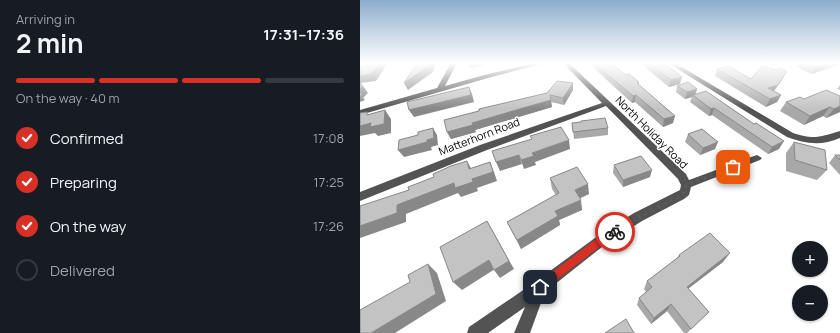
<!DOCTYPE html>
<meta charset="utf-8">
<style>
body{margin:0;font-family:Manrope,sans-serif;background:#242831;color:#f1f3f6;height:100vh;display:flex;flex-direction:column;font-size:15px;white-space:nowrap}
*{box-sizing:border-box;margin:0}
p{font-size:13px;color:#9ea1a6}
.icon{flex:none;width:22px;height:22px;fill:none;stroke:currentColor;stroke-width:2;stroke-linecap:round;stroke-linejoin:round}
.map{position:relative;flex:1;overflow:hidden}
.side{display:flex;flex-direction:column;background:#171b24;width:360px}
.side>*{flex:none}
.fabs{position:absolute;left:432px;top:241px;display:grid;gap:8px}
.fabs a{display:grid;place-items:center;width:36px;height:36px;border-radius:50%;background:#171b24;box-shadow:0 1px 3px #0004;font-size:20px}
.pin{position:absolute;display:grid;place-items:center;width:34px;height:34px;color:#fff;margin:-17px;border-radius:8px;box-shadow:0 2px 6px #0006}
.courier{position:absolute;display:grid;place-items:center;width:40px;height:40px;margin:-20px;border:3px solid #d93025;border-radius:50%;background:#fff;color:#222;box-shadow:0 1px 5px #0007}
.summary em{font-style:normal;font-weight:700}
.summary div{display:flex;flex-direction:column-reverse}
.summary{display:flex;align-items:center;justify-content:space-between;height:68px;padding:0 16px}
h1{font-size:26px;font-weight:700;line-height:30px}
.bar{display:grid;grid-template-columns:repeat(4,1fr);gap:6px 4px;align-content:center;height:48px;padding:0 16px}
.bar i{height:5px;border-radius:3px;background:#363941}
.bar .selected{background:#d93025}
.bar p{grid-column:span 4}
ol{padding:0 16px;list-style:none}
li{display:flex;align-items:center;gap:12px;height:44px}
li p{margin-inline-start:auto}
li .icon{padding:4px;border-radius:50%;background:#d93025;color:#fff;stroke-width:4}
li:last-child{color:#9ea1a6}
li i{width:22px;height:22px;border:2px solid #363941;border-radius:50%}
main{display:flex;flex:1;min-height:0}
.map>svg:first-child{display:block}
.lines{fill:none;stroke-linecap:round;stroke-linejoin:round}
.minor{fill:#535353;fill-rule:evenodd}
.wall{fill:#a8a8a8}
.shaded-wall{fill:#888}
.building{fill:#c3c3c3;stroke:#888}
.route{fill:#d93025}
.done{stroke:#595959;stroke-width:4;stroke-dasharray:0 7.2}
.labels{text-anchor:middle;dominant-baseline:central;stroke-width:3;stroke-linejoin:round;paint-order:stroke}
.street-label{font-size:11px;fill:#000;stroke:#fff}
</style>
<main>
<section class="side">
<div class="summary"><div><h1>2 min</h1><p>Arriving in</p></div><em>17:31–17:36</em></div>
<div class="bar"><i class="selected"></i><i class="selected"></i><i class="selected"></i><i></i><p>On the way · 40 m</p></div>
<ol>
<li><svg class="icon" aria-label="check" viewBox="0 0 24 24"><path d="M5 12l5 5 9-10"/></svg>Confirmed<p>17:08</p></li>
<li><svg class="icon" aria-label="check" viewBox="0 0 24 24"><path d="M5 12l5 5 9-10"/></svg>Preparing<p>17:25</p></li>
<li><svg class="icon" aria-label="check" viewBox="0 0 24 24"><path d="M5 12l5 5 9-10"/></svg>On the way<p>17:26</p></li>
<li><i></i>Delivered</li>
</ol>
</section>
<div class="map">
<svg width="480" height="333" viewBox="0 0 480 333">
<rect width="100%" height="100%" fill="#fff"/>
<g class="lines">
<path class="minor" d="M 91,63 L 97,63 L 85,86 L 124,75 L 175,63 L 185,63 L 128,78 L 0,115 L 0,110 L 77,88 Z
M 203,63 L 209,63 L 326,174 L 329,180 L 394,156 L 397,155 L 402,158 L 400,160 L 331,187 L 329,195 L 324,199 L 282,221 L 247,243 L 185,292 L 170,333 L 154,333 L 165,307 L 128,333 L 107,333 L 109,327 L 175,282 L 239,235 L 274,213 L 320,190 L 321,185 L 318,179 L 246,106 L 127,150 L 0,201 L 0,192 L 120,145 L 242,103 Z
M 308,63 L 315,63 L 433,133 C 454,140 460,137 480,131 L 480,138 C 462,146 445,144 427,137 Z
M 411,63 L 419,63 L 413,66 L 410,64 Z"/>
</g>
<path class="wall" d="M 229,63 L 251,63 L 266,75 L 279,82 L 279,85 L 313,123 L 303,127 L 275,102 L 272,103 L 237,71 Z
M 276,63 L 304,63 L 320,84 L 309,87 L 281,64 L 279,65 Z
M 439,63 L 480,63 L 480,64 L 452,74 L 437,67 Z
M 357,69 L 391,79 L 424,77 L 414,91 L 421,95 L 417,102 L 406,107 L 355,76 Z
M 213,83 L 213,90 L 204,105 L 191,102 L 192,107 L 115,130 L 116,132 L 91,139 L 87,132 Z
M 480,85 L 480,90 L 477,89 Z
M 317,86 L 337,89 L 335,94 L 419,149 L 408,154 L 352,115 L 349,116 L 330,102 L 332,97 L 325,99 L 316,92 Z
M 466,90 L 480,112 L 466,118 L 463,116 L 444,125 L 420,111 L 426,102 L 444,99 Z
M 212,123 L 248,128 L 248,135 L 214,139 Z
M 328,134 L 355,149 L 340,155 L 325,142 Z
M 434,142 L 467,170 L 457,180 L 426,171 L 426,153 Z
M 475,155 L 480,155 L 480,175 L 469,163 Z
M 254,165 L 290,177 L 263,187 L 253,173 Z
M 190,178 L 229,194 L 220,198 L 222,210 L 199,220 L 200,225 L 161,249 L 147,222 L 196,195 L 192,189 Z
M 319,255 L 363,262 L 328,289 L 349,312 L 327,333 L 324,333 L 307,311 L 291,324 L 277,305 L 279,298 L 286,292 L 284,289 L 287,281 L 317,258 Z"/>
<path class="shaded-wall" d="M 20,63 L 28,63 L 16,81 L 0,83 L 0,76 Z
M 71,63 L 76,63 L 73,72 L 48,90 L 44,83 Z
M 108,63 L 123,63 L 122,66 L 110,68 Z
M 470,63 L 480,63 L 480,64 L 452,74 L 456,67 Z
M 427,71 L 414,91 L 408,88 Z
M 322,77 L 320,84 L 309,87 L 311,80 Z
M 213,83 L 213,90 L 204,105 L 203,98 Z
M 3,86 L 8,93 L 3,98 L 0,93 L 0,89 Z
M 109,87 L 112,94 L 114,102 L 54,117 L 49,110 Z
M 337,89 L 335,96 L 333,95 L 332,97 L 325,99 L 327,92 Z
M 0,94 L 5,100 L 0,102 Z
M 276,95 L 275,102 L 272,103 L 273,96 Z
M 421,95 L 417,102 L 406,107 L 410,99 Z
M 191,100 L 192,107 L 115,130 L 116,132 L 91,139 L 87,132 L 112,123 Z
M 480,106 L 480,112 L 466,118 L 474,109 Z
M 470,107 L 463,116 L 444,125 L 450,116 Z
M 354,108 L 352,115 L 349,116 L 351,109 Z
M 25,110 L 31,119 L 31,133 L 18,136 L 15,133 L 0,136 L 0,126 L 11,123 Z
M 315,116 L 313,123 L 303,127 L 304,119 Z
M 73,128 L 77,135 L 78,145 L 71,147 L 72,150 L 44,157 L 38,150 L 67,140 Z
M 209,140 L 210,149 L 175,162 L 176,165 L 164,169 L 161,160 L 172,153 Z
M 424,141 L 419,149 L 408,154 L 412,147 Z
M 358,142 L 355,149 L 340,155 L 343,148 Z
M 159,155 L 162,164 L 140,171 L 136,162 Z
M 107,161 L 112,170 L 130,162 L 134,172 L 137,181 L 117,188 L 118,191 L 101,197 L 98,193 L 46,214 L 46,222 L 0,238 L 0,226 L 37,205 L 109,169 Z
M 292,170 L 290,177 L 263,187 L 263,180 Z
M 228,184 L 229,194 L 216,200 L 215,190 Z
M 221,200 L 222,210 L 199,220 L 200,225 L 161,249 L 157,240 L 195,211 Z
M 127,221 L 154,269 L 140,278 L 134,270 Z
M 370,253 L 363,262 L 321,294 L 327,287 Z
M 129,260 L 135,269 L 102,290 L 93,282 Z
M 68,264 L 77,273 L 86,301 L 35,333 L 11,333 Z
M 311,304 L 307,311 L 291,324 L 294,318 Z"/>
<path class="building" d="M 5,63 L 20,63 L 11,74 L 0,76 L 0,67 Z
M 57,63 L 71,63 L 70,65 L 44,83 Z
M 234,63 L 251,63 L 266,75 L 269,74 L 279,82 L 277,83 L 315,116 L 304,119 L 276,95 L 273,96 Z
M 288,63 L 304,63 L 322,77 L 311,80 Z
M 445,63 L 470,63 L 456,67 Z
M 368,66 L 391,79 L 402,66 L 417,70 L 418,68 L 427,71 L 418,85 L 408,88 L 421,95 L 410,99 L 357,69 Z
M 197,81 L 213,83 L 203,98 L 190,95 L 191,100 L 112,123 L 113,125 L 87,132 L 84,120 L 119,111 L 119,109 L 187,93 Z
M 328,82 L 337,89 L 327,92 L 317,86 Z
M 0,83 L 3,86 L 0,89 Z
M 109,87 L 111,95 L 49,110 L 47,102 Z
M 466,90 L 480,96 L 480,106 L 474,109 L 470,107 L 450,116 L 426,102 L 440,97 L 444,99 Z
M 346,91 L 394,124 L 396,123 L 424,141 L 412,147 L 354,108 L 351,109 L 333,95 Z
M 25,110 L 24,124 L 10,127 L 11,123 L 0,126 L 0,113 L 7,112 L 7,115 Z
M 245,118 L 248,128 L 213,132 L 212,123 L 221,122 L 221,121 Z
M 201,127 L 209,140 L 172,153 L 174,156 L 161,160 L 159,155 L 136,162 L 132,151 L 172,139 L 170,136 Z
M 73,128 L 74,138 L 67,140 L 67,142 L 38,150 L 39,140 L 58,135 L 58,132 Z
M 342,129 L 358,142 L 343,148 L 328,134 Z
M 434,142 L 465,150 L 467,170 L 435,160 Z
M 475,155 L 480,155 L 480,160 Z
M 281,156 L 292,170 L 263,180 L 254,165 Z
M 107,161 L 109,169 L 130,162 L 133,172 L 112,179 L 113,182 L 95,188 L 94,183 L 37,205 L 37,213 L 0,226 L 0,206 L 49,190 L 48,187 L 74,177 L 73,174 L 91,166 Z
M 217,167 L 228,184 L 215,190 L 221,200 L 195,211 L 198,216 L 157,240 L 147,222 L 199,193 L 190,178 Z
M 127,221 L 149,261 L 134,270 L 129,260 L 93,282 L 80,247 Z
M 350,233 L 370,253 L 327,287 L 349,312 L 331,329 L 311,304 L 294,318 L 279,298 L 292,287 L 287,281 L 320,256 L 319,255 Z
M 68,264 L 76,294 L 11,333 L 0,333 L 0,310 L 50,282 L 48,275 Z
M 266,319 L 274,333 L 245,333 Z"/>
<linearGradient id="sky" x2="0" y2="1"><stop stop-color="#8baccc"/><stop offset="0.58" stop-color="#fff"/><stop offset="1" stop-color="#fff" stop-opacity="0"/></linearGradient>
<rect width="480" height="109" fill="url(#sky)"/>
<path class="route" d="M 255,228 L 259,232 L 258,234 L 246,242 L 183,290 L 180,291 L 177,290 L 175,287 L 177,284 L 240,236 Z"/>
<g class="lines">
<path class="done" d="M 255,232 L 278,217 L 320,196 L 325,192 L 326,185 L 373,167"/>
</g>
<g class="labels">
<g class="street-label">
<text transform="translate(292 132) rotate(45)">North Holiday Road</text>
<text transform="translate(119 136) rotate(-21)">Matterhorn Road</text>
</g>
</g>
</svg>
<div class="fabs">
<a>+</a>
<a>−</a>
</div>
<div class="pin" style="left:373px;top:167px;background:#ea580c"><svg class="icon" aria-label="bag" viewBox="0 0 24 24"><path d="M5 8h14l-1 12H6zM9 8a3 3 0 0 1 6 0"/></svg></div>
<div class="pin" style="left:180px;top:287px;background:#1f2937"><svg class="icon" aria-label="home" viewBox="0 0 24 24"><path d="M3 11l9-7 9 7M6 9v11h12V9"/></svg></div>
<div class="courier" style="left:255px;top:232px"><svg class="icon" aria-label="bike" viewBox="0 0 24 24"><circle cx="6" cy="16" r="4"/><circle cx="18" cy="16" r="4"/><path d="M6 16l4-8h5l3 8M10 8l3 8H6M13 5h3"/></svg></div>
</div>
</main>
